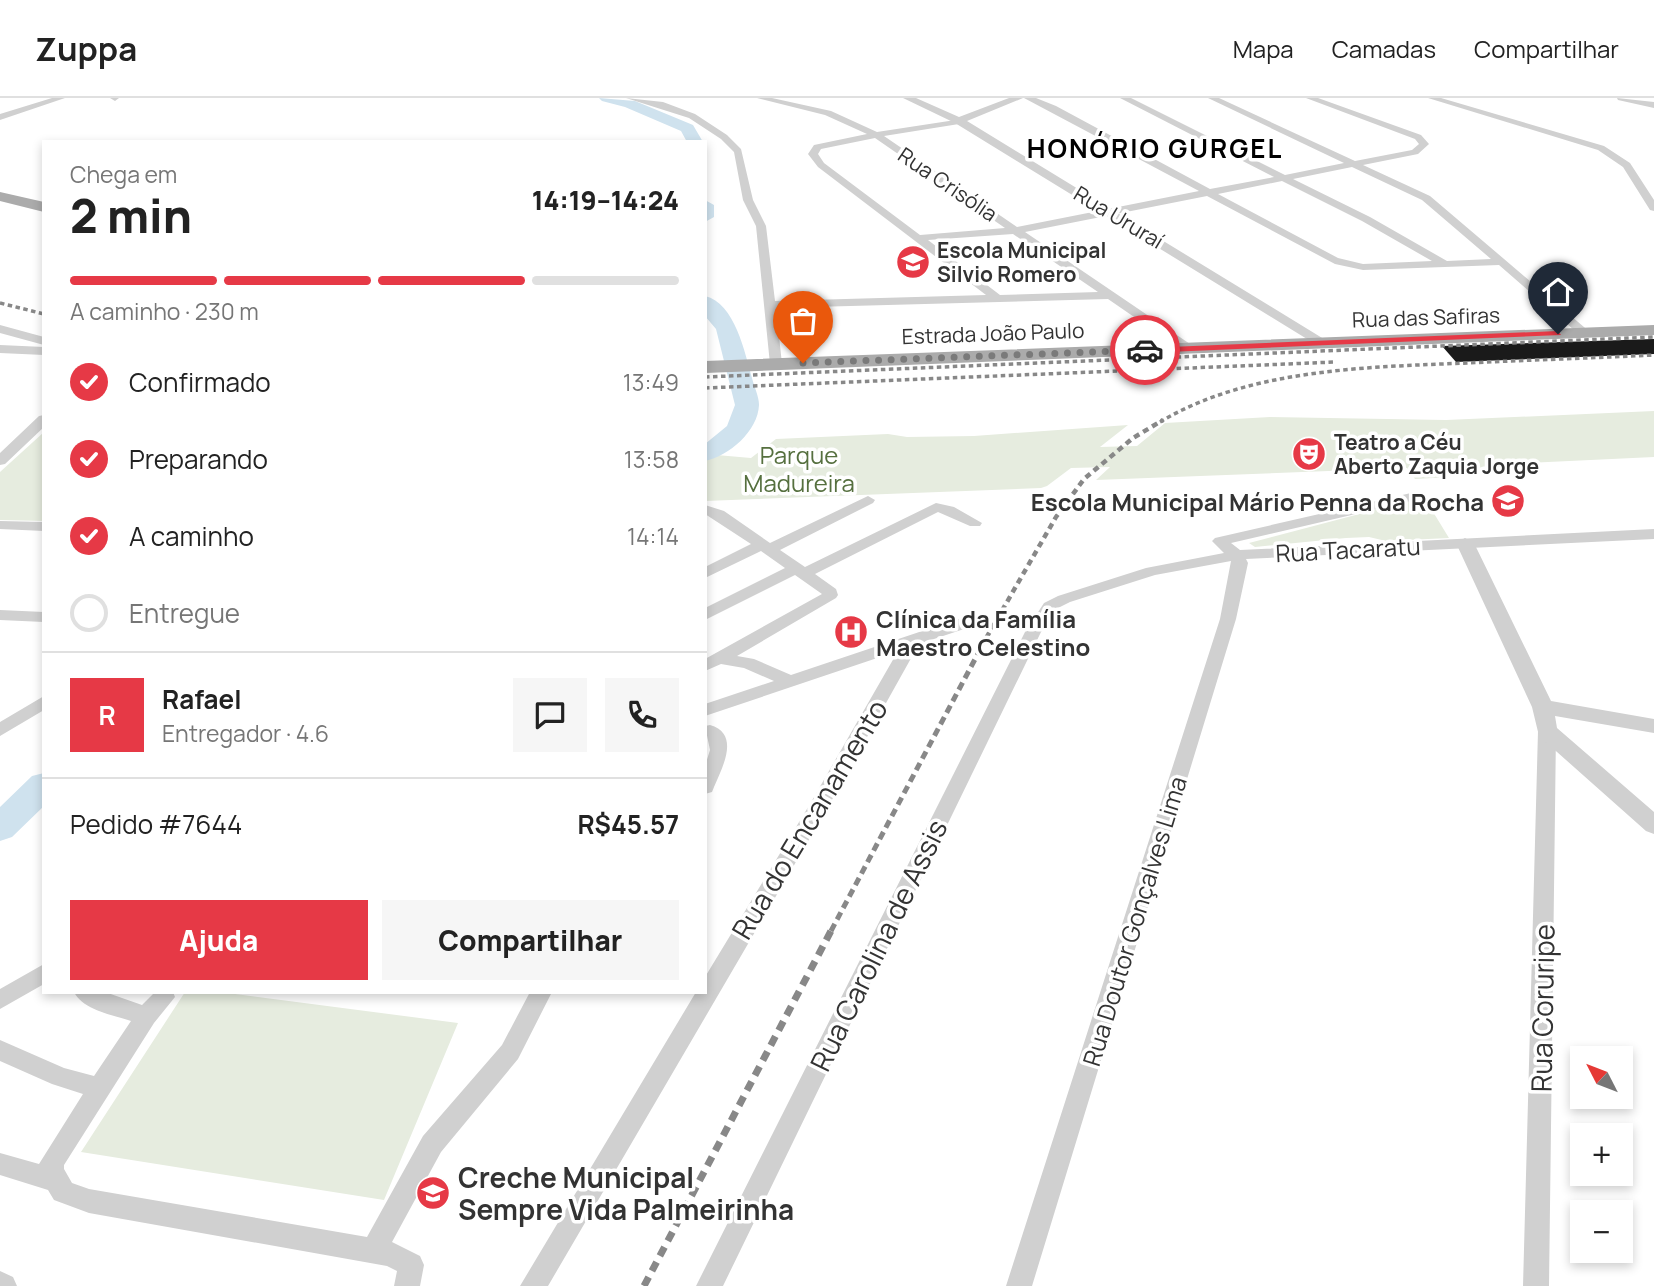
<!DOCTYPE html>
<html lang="pt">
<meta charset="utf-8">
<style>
body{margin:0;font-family:Manrope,sans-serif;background:#f6f6f6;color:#222;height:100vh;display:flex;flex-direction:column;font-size:26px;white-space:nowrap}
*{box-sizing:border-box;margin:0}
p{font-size:23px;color:#767676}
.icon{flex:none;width:38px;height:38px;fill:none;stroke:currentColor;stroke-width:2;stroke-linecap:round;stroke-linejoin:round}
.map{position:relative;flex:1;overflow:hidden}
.details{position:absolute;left:42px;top:42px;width:665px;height:854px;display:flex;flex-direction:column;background:#fff;border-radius:0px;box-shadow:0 4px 10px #0003}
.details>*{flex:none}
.needle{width:46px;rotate:312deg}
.fabs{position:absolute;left:1570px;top:948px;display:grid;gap:14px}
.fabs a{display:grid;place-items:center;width:63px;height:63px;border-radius:0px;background:#fff;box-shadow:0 4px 10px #0003;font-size:35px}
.pin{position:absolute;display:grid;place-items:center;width:60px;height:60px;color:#fff;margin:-72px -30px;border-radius:50% 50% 50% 0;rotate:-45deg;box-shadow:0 0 7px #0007}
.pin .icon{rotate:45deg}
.courier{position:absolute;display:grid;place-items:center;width:70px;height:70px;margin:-35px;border:5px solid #e63946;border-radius:50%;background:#fff;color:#222;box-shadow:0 2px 9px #0007}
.head em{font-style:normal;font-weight:800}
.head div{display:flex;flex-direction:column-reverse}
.head{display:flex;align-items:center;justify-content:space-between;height:119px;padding:0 28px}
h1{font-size:46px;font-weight:800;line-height:52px}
.bar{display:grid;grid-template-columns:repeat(4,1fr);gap:10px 7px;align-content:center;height:84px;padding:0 28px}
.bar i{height:9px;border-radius:5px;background:#e0e0e0}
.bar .on{background:#e63946}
.bar p{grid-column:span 4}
.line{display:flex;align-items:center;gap:18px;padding:0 28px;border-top:2px solid #e0e0e0}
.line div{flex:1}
.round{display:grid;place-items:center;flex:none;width:74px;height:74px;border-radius:0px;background:#f6f6f6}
ol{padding:0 28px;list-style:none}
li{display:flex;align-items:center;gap:21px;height:77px}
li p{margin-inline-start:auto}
li .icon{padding:7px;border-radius:50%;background:#e63946;color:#fff;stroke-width:4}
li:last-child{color:#767676}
li i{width:38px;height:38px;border:4px solid #e0e0e0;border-radius:50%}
.primary-button{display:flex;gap:14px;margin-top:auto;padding:14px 28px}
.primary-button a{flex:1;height:80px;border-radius:0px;background:#e63946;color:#fff;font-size:28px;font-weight:800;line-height:80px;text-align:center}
.primary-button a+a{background:#f6f6f6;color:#222}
header{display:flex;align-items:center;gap:42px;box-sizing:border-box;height:98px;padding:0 35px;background:#fff;border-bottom:2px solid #e0e0e0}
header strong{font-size:33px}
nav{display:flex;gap:38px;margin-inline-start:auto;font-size:24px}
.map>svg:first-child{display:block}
.green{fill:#e6ecdf}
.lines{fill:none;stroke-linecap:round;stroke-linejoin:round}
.river{fill:#cfe2ee;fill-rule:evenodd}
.building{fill:#1a1a1a}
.minor{fill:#d0d0d0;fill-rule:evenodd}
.tertiary{fill:#d0d0d0;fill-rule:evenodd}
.primary{fill:#ababab;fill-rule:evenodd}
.rail-far3{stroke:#888;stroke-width:3.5;stroke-dasharray:4.5 3.5;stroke-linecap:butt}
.rail-far2{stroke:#888;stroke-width:4.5;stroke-dasharray:6 4.5;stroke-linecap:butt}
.rail-far1{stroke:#888;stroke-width:5;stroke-dasharray:8 5;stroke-linecap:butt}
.rail{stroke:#888;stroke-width:7;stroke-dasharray:10 7;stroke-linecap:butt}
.route{fill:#e63946}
.done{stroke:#7a7a7a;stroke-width:7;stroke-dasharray:0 12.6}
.labels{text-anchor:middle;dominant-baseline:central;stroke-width:7;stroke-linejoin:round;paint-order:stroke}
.far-street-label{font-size:21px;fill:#333;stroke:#fff}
.far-poi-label{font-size:21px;font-weight:bold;fill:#333;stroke:#fff;text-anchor:start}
.park-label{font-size:24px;fill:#56703f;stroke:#fff}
.poi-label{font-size:24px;font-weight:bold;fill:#333;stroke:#fff;text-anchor:end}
.street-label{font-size:24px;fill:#333;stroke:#fff}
.far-district-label{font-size:26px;font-weight:bold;letter-spacing:2px;fill:#000;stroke:#fff}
.near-street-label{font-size:28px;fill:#333;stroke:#fff}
.near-poi-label{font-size:28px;font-weight:bold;fill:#333;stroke:#fff;text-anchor:start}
</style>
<header>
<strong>Zuppa</strong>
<nav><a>Mapa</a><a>Camadas</a><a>Compartilhar</a></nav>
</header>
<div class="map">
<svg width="1654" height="1188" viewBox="0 0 1654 1188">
<rect width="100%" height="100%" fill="#fff"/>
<path class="green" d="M 1654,313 L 1654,359 L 1527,365 L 1451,379 L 1415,381 L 1407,370 L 1096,382 L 1110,369 L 1071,370 L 1047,388 L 1041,390 L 705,403 L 705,356 L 751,360 L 776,341 L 888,336 L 907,339 L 974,338 L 1128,327 L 1100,349 L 1137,348 L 1165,325 L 1270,319 L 1446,322 Z
M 44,334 L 44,423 L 0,422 L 0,374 Z
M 1405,404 L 1427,404 L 1449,440 L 1386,443 L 1369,439 L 1346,440 L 1255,449 L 1249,445 Z
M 185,894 L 220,894 L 458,925 L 384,1102 L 81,1054 Z"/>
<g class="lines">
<path class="river" d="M 599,0 L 635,3 L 693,27 L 703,44 L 687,44 L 681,33 L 625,9 L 602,3 Z
M 705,102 L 714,107 L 714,119 L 705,124 Z
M 705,198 C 735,205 745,255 752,280 C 754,288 759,299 759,307 C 758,333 729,358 705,363 L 705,346 L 727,328 L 735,307 L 716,231 L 705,218 Z
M 44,675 L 44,708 L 12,739 L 0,743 L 0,709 L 32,678 Z"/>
</g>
<path class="building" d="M 1654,241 L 1654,256 L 1456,264 L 1442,248 Z"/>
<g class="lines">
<path class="minor" d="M 52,0 L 65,0 L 0,22 L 0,16 Z
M 110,0 L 119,0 L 115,3 Z
M 626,0 L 663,4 L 695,16 L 727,37 L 741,51 L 753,102 L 766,128 L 775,203 L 986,197 L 818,69 L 808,56 L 814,47 L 867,36 L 825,17 L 757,0 L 772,0 L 831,13 L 877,34 L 962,21 L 963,23 L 959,26 L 884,38 L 1017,129 L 1199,93 L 1024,0 L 1036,0 L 1056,8 L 1210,91 L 1274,79 L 1120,0 L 1131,0 L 1285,77 L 1344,65 L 1208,0 L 1219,0 L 1355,63 L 1412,52 L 1419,46 L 1415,41 L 1306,0 L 1318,0 L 1421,37 L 1429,46 L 1418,56 L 1363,67 L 1430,98 L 1591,235 L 1581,238 L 1499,167 L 1363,172 L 1335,166 L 1207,98 L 1025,134 L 1193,248 L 1193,254 L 1185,254 L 1108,201 L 776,210 L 782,266 L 776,270 L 770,266 L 756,128 L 743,102 L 734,54 L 721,41 L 689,20 ZM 875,40 L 1005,130 L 920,137 L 824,65 L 818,56 L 821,51 ZM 1352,69 L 1422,102 L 1491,161 L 1447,163 L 1370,119 L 1293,81 ZM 1282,83 L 1362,123 L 1432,163 L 1363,166 L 1338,160 L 1218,96 ZM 1013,136 L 1098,194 L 1000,197 L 928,142 Z
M 1428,0 L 1441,0 L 1604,48 L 1630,65 L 1654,102 L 1654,113 L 1650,112 L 1623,69 L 1598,52 Z
M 0,227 L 44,239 L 44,247 L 0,235 Z
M 0,247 L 44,249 L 44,257 L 0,255 Z
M 44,317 L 44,329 L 5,366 L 0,367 L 0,355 L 39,318 Z
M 1411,395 L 1416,396 L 1418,399 L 1416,402 L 1231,445 L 1240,452 L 1654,431 L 1654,441 L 1246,461 L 1248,465 L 1236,521 L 1032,1188 L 1006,1188 L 1220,521 L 1231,463 L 1155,477 L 1070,504 L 1056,511 L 1041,534 L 723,1188 L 696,1188 L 1025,534 L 1044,505 L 1058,498 L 1146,470 L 1224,455 L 1212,443 L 1215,440 Z
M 868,398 L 875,402 L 873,405 L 780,452 L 805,469 L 936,405 L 954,409 L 982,425 L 980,428 L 970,428 L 938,414 L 815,476 L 836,491 L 838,497 L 836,500 L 737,558 L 754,561 L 791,577 L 958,521 L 964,520 L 972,525 L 970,529 L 919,546 L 824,716 L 548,1188 L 520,1188 L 696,894 L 705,894 L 705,879 L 810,706 L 898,553 L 705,618 L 705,606 L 774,583 L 744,570 L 721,566 L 705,573 L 705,561 L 822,496 L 795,477 L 705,522 L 705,510 L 785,470 L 761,453 L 705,480 L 705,469 L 751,446 L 705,416 L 705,407 L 724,413 L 770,445 Z
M 0,423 L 44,424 L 44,433 L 0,431 Z
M 0,512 L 44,514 L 44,524 L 0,522 Z
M 44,598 L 44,612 L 0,638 L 0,624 Z
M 710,627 C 741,636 722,670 714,689 L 712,694 L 705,696 L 705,668 L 710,652 L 705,628 Z
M 1547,627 L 1553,629 L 1556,633 L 1549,1188 L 1523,1188 L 1538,633 L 1541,629 Z
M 44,866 L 44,886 L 0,911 L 0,891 Z
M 74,894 L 105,894 L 142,907 L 155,894 L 173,894 L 175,899 L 154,925 L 64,1067 L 64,1071 L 72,1085 L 89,1091 L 367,1139 L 423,1038 L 502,947 L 530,894 L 552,894 L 518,961 L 441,1054 L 392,1144 L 420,1158 L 424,1167 L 420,1188 L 394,1188 L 397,1173 L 387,1168 L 89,1115 L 54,1102 L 48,1092 L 0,1077 L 0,1055 L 39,1066 L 83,996 L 52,986 L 0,963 L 0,942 L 64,970 L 94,978 L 131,923 C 113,917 83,912 74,894 Z
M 0,1173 L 13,1179 L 17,1188 L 0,1188 Z"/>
<path class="tertiary" d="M 903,0 L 916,0 L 959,19 L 1009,0 L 1023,0 L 967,23 L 1332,246 L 1330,249 L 1320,249 L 955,25 Z
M 1617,0 L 1654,4 L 1654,10 L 1618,2 Z
M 1465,440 L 1474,445 L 1551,603 L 1654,621 L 1654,635 L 1555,618 L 1557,630 L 1654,714 L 1654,736 L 1646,733 L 1539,638 L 1532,609 L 1456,445 Z"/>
<path class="primary" d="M 0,94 L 44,104 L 44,114 L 0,103 Z
M 1654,227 L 1654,237 L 705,275 L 705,263 Z"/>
<path class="rail-far3" d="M 0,205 L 44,216
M 705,279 L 1654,239
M 705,290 L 1335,264
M 1160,324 C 1248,271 1367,269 1467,265 C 1529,262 1592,260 1654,257"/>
<path class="rail-far2" d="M 981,549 L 1056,419 L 1084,381 L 1133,340 L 1163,322"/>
<path class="rail-far1" d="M 831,833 L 982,548"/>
<path class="rail" d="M 644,1188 L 832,831"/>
</g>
<path class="route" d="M 1558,233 L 1561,237 L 1145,255 L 1141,252 L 1145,250 Z"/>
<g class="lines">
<path class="done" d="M 803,265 L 1145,252"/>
</g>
<defs>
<g id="school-disc" transform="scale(1.75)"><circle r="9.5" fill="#e63946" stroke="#fff"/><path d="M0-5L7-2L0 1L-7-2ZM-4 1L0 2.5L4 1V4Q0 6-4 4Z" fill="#fff"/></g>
<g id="theatre-disc" transform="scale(1.75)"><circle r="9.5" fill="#e63946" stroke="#fff"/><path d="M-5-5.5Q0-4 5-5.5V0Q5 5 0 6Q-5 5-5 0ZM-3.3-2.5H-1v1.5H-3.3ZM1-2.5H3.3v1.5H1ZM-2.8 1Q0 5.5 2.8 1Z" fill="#fff"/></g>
<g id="hospital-disc" transform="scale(1.75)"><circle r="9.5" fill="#e63946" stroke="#fff"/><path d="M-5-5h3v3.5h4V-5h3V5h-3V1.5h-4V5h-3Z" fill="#fff"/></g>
</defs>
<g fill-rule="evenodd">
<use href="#school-disc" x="913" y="164"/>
<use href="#theatre-disc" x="1309" y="356"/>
<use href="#school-disc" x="1508" y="403"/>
<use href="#hospital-disc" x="851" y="534"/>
<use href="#school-disc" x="433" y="1095"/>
</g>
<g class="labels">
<g class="far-street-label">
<text transform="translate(948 86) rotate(34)">Rua Crisólia</text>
<text transform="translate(1119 119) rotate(31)">Rua Ururaí</text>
<text transform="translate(1426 219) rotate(-2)">Rua das Safiras</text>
<text transform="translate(993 235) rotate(-2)">Estrada João Paulo</text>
</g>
<g class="far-poi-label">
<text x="937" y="152">Escola Municipal<tspan x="937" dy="24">Silvio Romero</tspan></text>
<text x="1334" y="344">Teatro a Céu<tspan x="1334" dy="24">Aberto Zaquia Jorge</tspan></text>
</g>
<g class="park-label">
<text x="799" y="356">Parque<tspan x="799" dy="28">Madureira</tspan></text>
</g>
<g class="poi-label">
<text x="1484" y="403">Escola Municipal Mário Penna da Rocha</text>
<text x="876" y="520" text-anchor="start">Clínica da Família<tspan x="876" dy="28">Maestro Celestino</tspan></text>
</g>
<g class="street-label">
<text transform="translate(1348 451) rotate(-3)">Rua Tacaratu</text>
<text transform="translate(1134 823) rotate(-73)">Rua Doutor Gonçalves Lima</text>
</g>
<g class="far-district-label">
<text x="1155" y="50">HONÓRIO GURGEL</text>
</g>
<g class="near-street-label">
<text transform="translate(809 721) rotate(-59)">Rua do Encanamento</text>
<text transform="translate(878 847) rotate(-64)">Rua Carolina de Assis</text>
<text transform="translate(1542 910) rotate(-89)">Rua Coruripe</text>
</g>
<g class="near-poi-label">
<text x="458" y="1079">Creche Municipal<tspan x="458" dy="32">Sempre Vida Palmeirinha</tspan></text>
</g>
</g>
</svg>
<div class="fabs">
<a><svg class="needle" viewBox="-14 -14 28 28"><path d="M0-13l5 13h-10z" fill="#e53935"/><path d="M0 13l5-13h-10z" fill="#767676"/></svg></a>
<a>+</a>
<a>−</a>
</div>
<div class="pin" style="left:803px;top:265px;background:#ea580c"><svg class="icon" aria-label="bag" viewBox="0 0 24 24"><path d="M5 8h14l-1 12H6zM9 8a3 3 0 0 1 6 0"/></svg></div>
<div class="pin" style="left:1558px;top:236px;background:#1f2937"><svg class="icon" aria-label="home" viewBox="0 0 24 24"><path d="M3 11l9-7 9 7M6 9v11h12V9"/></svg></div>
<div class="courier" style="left:1145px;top:252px"><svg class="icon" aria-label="car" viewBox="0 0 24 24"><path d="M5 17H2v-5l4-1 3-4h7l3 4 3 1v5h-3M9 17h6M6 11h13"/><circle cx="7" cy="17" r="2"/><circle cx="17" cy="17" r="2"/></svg></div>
<section class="details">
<div class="head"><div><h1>2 min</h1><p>Chega em</p></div><em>14:19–14:24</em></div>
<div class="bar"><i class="on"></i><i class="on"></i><i class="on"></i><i></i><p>A caminho · 230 m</p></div>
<ol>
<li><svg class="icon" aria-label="check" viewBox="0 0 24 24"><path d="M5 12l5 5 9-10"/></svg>Confirmado<p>13:49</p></li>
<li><svg class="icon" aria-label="check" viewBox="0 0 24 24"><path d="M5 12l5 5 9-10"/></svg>Preparando<p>13:58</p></li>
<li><svg class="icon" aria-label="check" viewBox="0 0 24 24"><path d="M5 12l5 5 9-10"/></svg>A caminho<p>14:14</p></li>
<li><i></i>Entregue</li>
</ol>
<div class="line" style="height:126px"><b class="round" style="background:#e63946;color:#fff">R</b><div><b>Rafael</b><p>Entregador · 4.6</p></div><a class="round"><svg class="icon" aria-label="chat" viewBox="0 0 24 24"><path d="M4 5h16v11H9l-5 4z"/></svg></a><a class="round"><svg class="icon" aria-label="phone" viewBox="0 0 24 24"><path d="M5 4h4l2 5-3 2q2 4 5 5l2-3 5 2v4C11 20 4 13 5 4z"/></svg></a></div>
<div class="line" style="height:91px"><div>Pedido #7644</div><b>R$45.57</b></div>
<div class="primary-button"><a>Ajuda</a><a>Compartilhar</a></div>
</section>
</div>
